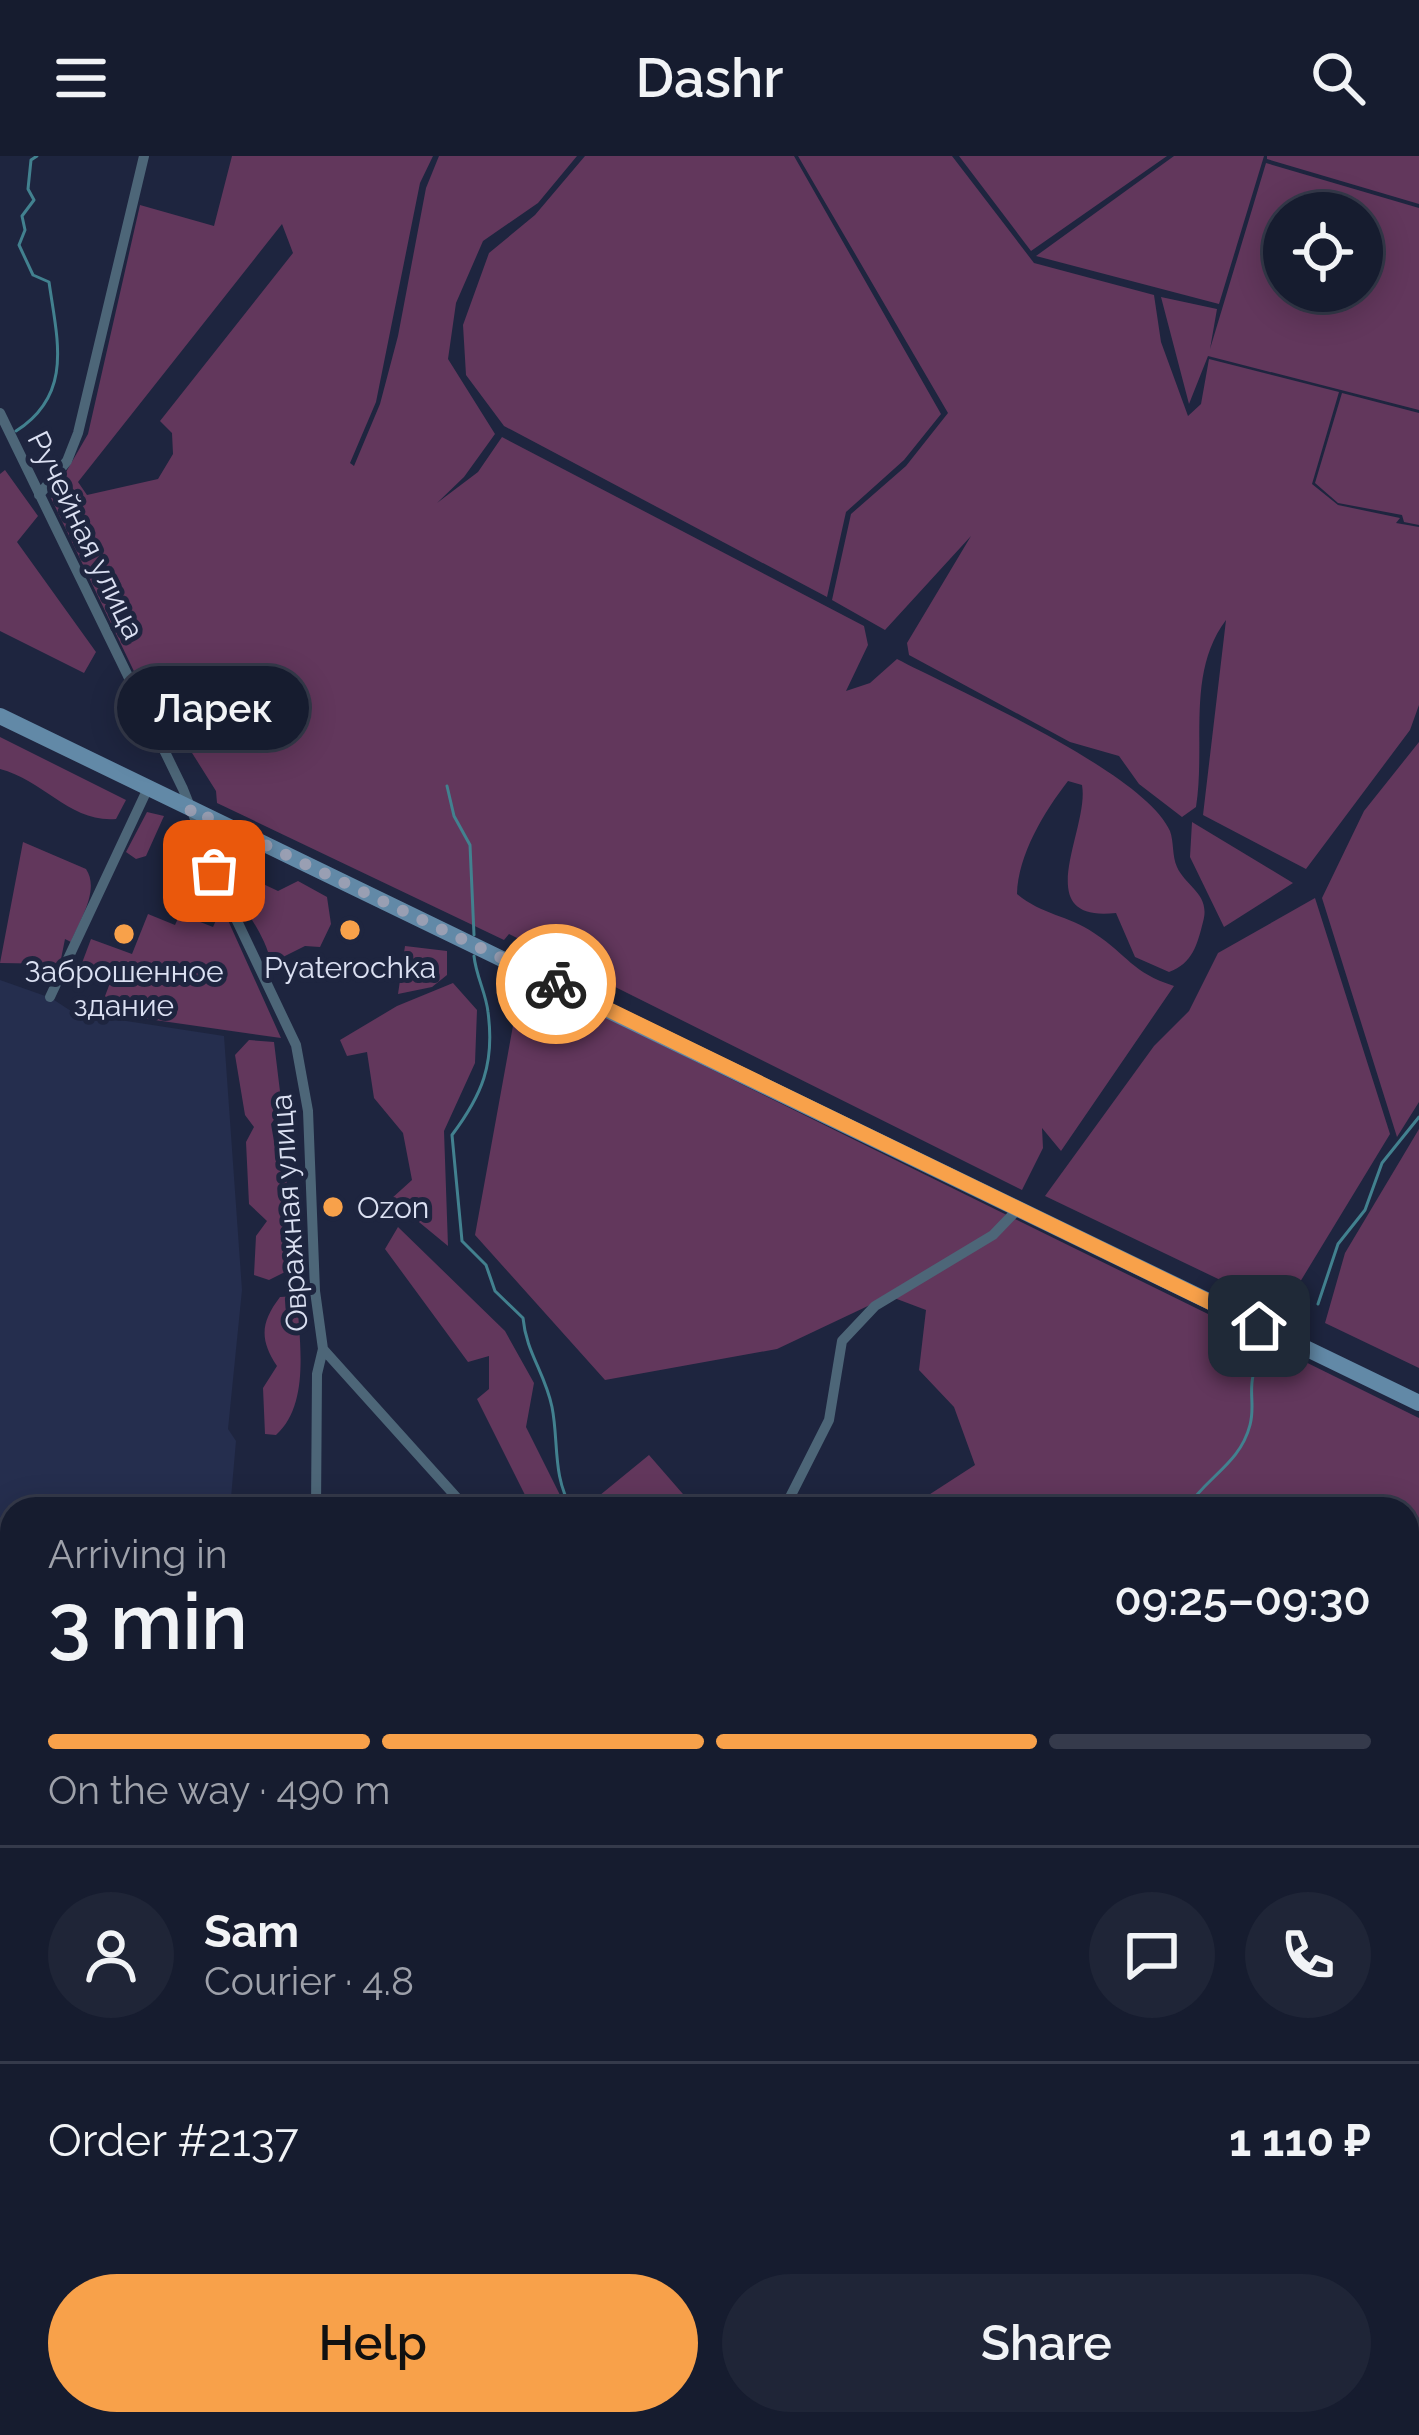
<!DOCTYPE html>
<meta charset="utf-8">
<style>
body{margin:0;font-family:Raleway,sans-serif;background:#1f2537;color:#f1f3f6;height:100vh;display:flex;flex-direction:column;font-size:45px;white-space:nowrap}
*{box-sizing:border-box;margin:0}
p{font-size:39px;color:#9ea1aa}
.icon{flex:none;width:66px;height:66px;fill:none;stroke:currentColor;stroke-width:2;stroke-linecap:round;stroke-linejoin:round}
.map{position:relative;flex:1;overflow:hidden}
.side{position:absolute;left:0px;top:1341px;width:1419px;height:939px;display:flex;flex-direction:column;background:#161c2f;border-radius:36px 36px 0 0;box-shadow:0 6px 30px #0003,0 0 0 3px #353a4b}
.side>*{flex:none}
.tools{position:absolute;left:1263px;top:36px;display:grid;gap:24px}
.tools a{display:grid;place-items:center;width:120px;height:120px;border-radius:50%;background:#161c2f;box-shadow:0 6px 30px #0003,0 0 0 3px #353a4b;font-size:60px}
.pin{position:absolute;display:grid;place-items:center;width:102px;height:102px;color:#fff;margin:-51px;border-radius:24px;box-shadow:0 6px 18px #0006}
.courier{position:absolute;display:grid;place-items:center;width:120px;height:120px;margin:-60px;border:9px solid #f8a14a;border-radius:50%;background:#fff;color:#222;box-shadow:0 3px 15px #0007}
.bubble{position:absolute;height:84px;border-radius:42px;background:#161c2f;box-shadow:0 6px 30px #0003,0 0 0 3px #353a4b;font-size:39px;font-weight:600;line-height:84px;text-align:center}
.summary em{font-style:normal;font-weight:600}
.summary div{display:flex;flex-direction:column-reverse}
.summary{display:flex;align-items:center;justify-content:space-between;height:204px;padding:0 48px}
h1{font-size:78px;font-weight:600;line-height:90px}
.bar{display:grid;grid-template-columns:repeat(4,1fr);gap:18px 12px;align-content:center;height:144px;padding:0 48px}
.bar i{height:15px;border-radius:9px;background:#353a4b}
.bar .current{background:#f8a14a}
.bar p{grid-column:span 4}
.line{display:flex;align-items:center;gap:30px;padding:0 48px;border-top:3px solid #353a4b}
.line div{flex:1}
.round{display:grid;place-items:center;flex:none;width:126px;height:126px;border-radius:63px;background:#1f2537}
.primary-button{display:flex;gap:24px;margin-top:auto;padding:24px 48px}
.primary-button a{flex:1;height:138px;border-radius:72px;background:#f8a14a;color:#111;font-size:48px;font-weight:600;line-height:138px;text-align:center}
.primary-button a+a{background:#1f2537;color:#f1f3f6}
header{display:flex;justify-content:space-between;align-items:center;height:156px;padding:0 48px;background:#161c2f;font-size:54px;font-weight:600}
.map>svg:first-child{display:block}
.built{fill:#252e4e}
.green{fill:#62375c;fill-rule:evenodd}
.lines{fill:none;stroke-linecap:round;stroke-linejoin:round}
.stream{stroke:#42818f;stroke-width:3}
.street{stroke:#4d6678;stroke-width:10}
.secondary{stroke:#6289a7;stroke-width:16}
.done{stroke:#999fb3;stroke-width:12;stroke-dasharray:0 21.6}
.route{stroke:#f8a14a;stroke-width:15}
.poi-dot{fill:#f8a14a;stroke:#1e253f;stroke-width:4.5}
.labels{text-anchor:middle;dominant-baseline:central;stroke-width:10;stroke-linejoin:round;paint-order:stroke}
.street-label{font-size:30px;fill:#dbe0f2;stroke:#1e253f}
.poi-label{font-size:30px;fill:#dbe0f2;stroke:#1e253f}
</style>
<header><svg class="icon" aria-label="menu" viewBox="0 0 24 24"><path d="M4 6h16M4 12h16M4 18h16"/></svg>Dashr<svg class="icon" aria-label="search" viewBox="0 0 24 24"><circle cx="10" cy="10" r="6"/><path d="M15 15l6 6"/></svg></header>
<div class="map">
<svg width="1419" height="2279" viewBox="0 0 1419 2279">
<rect width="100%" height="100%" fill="#1e253f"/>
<path class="built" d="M 0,824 L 51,842 L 74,857 L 224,880 L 242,1134 L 228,1273 L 236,1285 L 231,1342 L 220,1344 L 218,1353 L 12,1353 L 12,1523 L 0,1522 Z"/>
<path class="green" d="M 232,0 L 433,0 L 420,27 L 376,246 L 350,307 L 354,310 L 380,248 L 398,180 L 426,32 L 439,0 L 577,0 L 538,47 L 483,85 L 456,147 L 448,203 L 495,278 L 464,321 L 437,347 L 478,316 L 502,281 L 864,470 L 868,489 L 846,535 L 870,527 L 897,503 C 958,535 1144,616 1170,675 C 1174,686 1172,700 1177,711 C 1186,731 1211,738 1203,766 C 1197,789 1193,807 1169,816 L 1135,801 L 1116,757 C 1027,767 1090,673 1082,629 L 1068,625 C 1044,656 1018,699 1017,738 C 1042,759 1068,759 1094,777 C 1129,800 1131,816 1174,830 L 1061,995 L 1042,972 L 1043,992 L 1022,1034 L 509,778 L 504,784 L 217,647 L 216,635 L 182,581 L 164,578 L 51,342 L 88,278 L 140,49 L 214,70 ZM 282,68 L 293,97 L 160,265 L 172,277 L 173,298 L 158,323 L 87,339 L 78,326 Z
M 585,0 L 794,0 L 941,258 L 904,304 L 846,356 L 827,441 L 504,270 L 466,219 L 463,169 L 489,97 L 535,59 Z
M 798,0 L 952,0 L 1034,107 L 1154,139 L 1161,186 L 1188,260 L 1201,248 L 1209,203 L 1339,236 L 1312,328 L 1338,349 L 1400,362 L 1396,367 L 1419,371 L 1419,549 L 1410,574 L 1306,713 L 1203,659 L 1226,464 C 1186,517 1206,588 1196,651 L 1182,661 L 1139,628 L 1119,600 L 1070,586 L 909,499 L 907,487 L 971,380 L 885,474 L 832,444 L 851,358 L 906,310 L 948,257 Z
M 959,0 L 1167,0 L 1031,95 Z
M 1174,0 L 1264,0 L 1219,148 L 1036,100 Z
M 1267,0 L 1419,0 L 1419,48 L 1267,3 Z
M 1266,7 L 1419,52 L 1419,254 L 1208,200 L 1189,248 L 1161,141 L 1217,153 L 1210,193 ZM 1284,57 L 1362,57 L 1362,135 L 1284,135 Z
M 1342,237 L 1419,257 L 1419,369 L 1404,366 L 1402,359 L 1338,347 L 1315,327 Z
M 5,314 L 38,360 L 17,386 L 96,496 L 84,517 L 0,475 L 0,318 Z
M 0,581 L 126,644 L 116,663 C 71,667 43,624 0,613 Z
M 1419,586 L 1419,946 L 1397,981 L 1322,742 L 1364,655 Z
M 147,656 L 164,660 L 146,700 L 136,703 L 126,696 Z
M 1192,666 L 1293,727 L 1224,771 L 1190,701 Z
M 23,686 L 86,713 C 100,734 80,764 71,786 L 65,783 L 60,808 L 0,807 Z
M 222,695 C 240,697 257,708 261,727 L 278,735 L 298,725 L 327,741 L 331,768 L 320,791 L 305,790 L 271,807 C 263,767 225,737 222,695 Z
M 1315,742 L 1390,978 L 1283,1154 L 1045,1040 L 1154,890 L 1189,855 L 1218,797 Z
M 222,751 L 281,882 L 99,856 L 113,819 L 82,807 L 91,783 L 132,798 L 148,758 L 175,769 L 180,758 L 213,771 Z
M 405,790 L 447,795 L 447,819 L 432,831 L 398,838 Z
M 522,820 L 1419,1262 L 1419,2279 L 1164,2279 L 1168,2268 L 1407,2268 L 1407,1353 L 907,1353 L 975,1309 L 954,1251 L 919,1214 L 926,1154 L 889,1140 L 777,1193 L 605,1224 L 475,1079 Z
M 453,827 L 477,854 L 475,907 L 444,975 L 448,1090 L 391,1043 L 412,1024 L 403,977 L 374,942 L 367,896 L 347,900 L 340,884 L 397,850 Z
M 249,884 L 274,886 L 282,952 L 271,968 L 277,1003 L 288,1016 L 283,1054 L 293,1069 L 287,1115 L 269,1124 L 254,1119 L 256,1080 L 267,1065 L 249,1048 L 246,986 L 254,971 L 245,959 L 235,899 Z
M 1419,973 L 1419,1212 L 1325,1167 L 1345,1097 Z
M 398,1071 L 505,1175 L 534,1227 L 526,1271 L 567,1353 L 533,1353 L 527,1343 L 477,1243 L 489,1233 L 489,1200 L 468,1206 L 385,1093 Z
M 297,1140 C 299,1184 311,1247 276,1279 L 265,1278 L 263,1232 L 277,1210 C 259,1183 261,1166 280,1141 Z
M 649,1299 L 696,1353 L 583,1353 Z
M 0,1629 L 12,1631 L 12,2268 L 1154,2268 L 1159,2279 L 0,2279 Z"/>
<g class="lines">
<path class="stream" d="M 16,275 C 74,238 57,183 49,126 L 33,119 L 19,89 L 25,74 L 22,60 L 34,44 L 28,33 L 31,4 L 37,0
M 447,630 L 454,660 L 470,689 L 474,779
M 474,800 C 476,820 486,837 488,856 C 495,908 482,939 452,979 L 462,1085 L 486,1109 L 495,1135 L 523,1162 C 526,1196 545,1217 552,1251 C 559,1286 552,1320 572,1353
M 1318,1148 L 1338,1088 L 1365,1054 L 1382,1007 L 1419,961
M 1186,1353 C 1206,1321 1240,1308 1250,1269 C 1255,1251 1249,1237 1253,1220 L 1294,1196
M 421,2268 L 425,2279
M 910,2279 L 915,2268"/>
<path class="street" d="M 0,257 L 183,633 L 228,746 L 296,889 L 308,955 L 315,1135 L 323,1193 L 467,1353
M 39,339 L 67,305 L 78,277 L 144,0
M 50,841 L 148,632
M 316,1353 L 317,1218 L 323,1193
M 784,1353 L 829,1264 L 842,1185 L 875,1150 L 993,1079 L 1018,1053
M 0,1538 L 12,1540"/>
<path class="secondary" d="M 0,560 L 1419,1247"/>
</g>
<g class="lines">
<path class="done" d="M 214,715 L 190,653 L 556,828"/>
<path class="route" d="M 556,828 L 1259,1170"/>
</g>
<g class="poi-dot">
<circle cx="350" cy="774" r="12"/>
<circle cx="124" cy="778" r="12"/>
<circle cx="333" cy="1051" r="12"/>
</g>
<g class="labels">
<g class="street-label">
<text transform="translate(86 379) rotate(64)">Ручейная улица</text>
<text transform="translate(289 1057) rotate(-94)">Овражная улица</text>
</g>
<g class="poi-label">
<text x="350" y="811">Pyaterochka</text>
<text x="124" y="815">Заброшенное<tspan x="124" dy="34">здание</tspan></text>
<text x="357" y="1051" text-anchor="start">Ozon</text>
</g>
</g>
</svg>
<div class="tools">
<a><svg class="icon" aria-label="locate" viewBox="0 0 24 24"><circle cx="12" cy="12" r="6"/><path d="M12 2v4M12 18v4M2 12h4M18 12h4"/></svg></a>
</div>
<div class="pin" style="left:214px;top:715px;background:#ea580c"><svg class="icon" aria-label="bag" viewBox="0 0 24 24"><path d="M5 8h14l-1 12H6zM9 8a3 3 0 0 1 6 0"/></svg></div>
<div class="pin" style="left:1259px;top:1170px;background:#1f2937"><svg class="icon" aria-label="home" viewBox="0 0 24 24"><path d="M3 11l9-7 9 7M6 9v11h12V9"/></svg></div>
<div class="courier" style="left:556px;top:828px"><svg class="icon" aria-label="bike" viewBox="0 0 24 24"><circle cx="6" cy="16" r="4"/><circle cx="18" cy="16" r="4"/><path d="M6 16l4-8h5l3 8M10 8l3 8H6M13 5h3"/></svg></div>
<div class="bubble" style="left:117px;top:510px;width:192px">Ларек</div>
<section class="side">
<div class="summary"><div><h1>3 min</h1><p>Arriving in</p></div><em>09:25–09:30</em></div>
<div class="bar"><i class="current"></i><i class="current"></i><i class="current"></i><i></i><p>On the way · 490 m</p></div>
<div class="line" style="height:216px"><a class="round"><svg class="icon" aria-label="person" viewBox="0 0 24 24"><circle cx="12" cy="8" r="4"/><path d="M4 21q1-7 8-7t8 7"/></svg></a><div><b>Sam</b><p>Courier · 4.8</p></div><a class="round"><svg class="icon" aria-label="chat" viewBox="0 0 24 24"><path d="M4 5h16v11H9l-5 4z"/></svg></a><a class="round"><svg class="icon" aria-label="phone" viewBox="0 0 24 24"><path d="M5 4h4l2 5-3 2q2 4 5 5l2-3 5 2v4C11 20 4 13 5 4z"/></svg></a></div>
<div class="line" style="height:156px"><div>Order #2137</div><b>1 110 ₽</b></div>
<div class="primary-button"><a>Help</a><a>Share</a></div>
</section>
</div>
